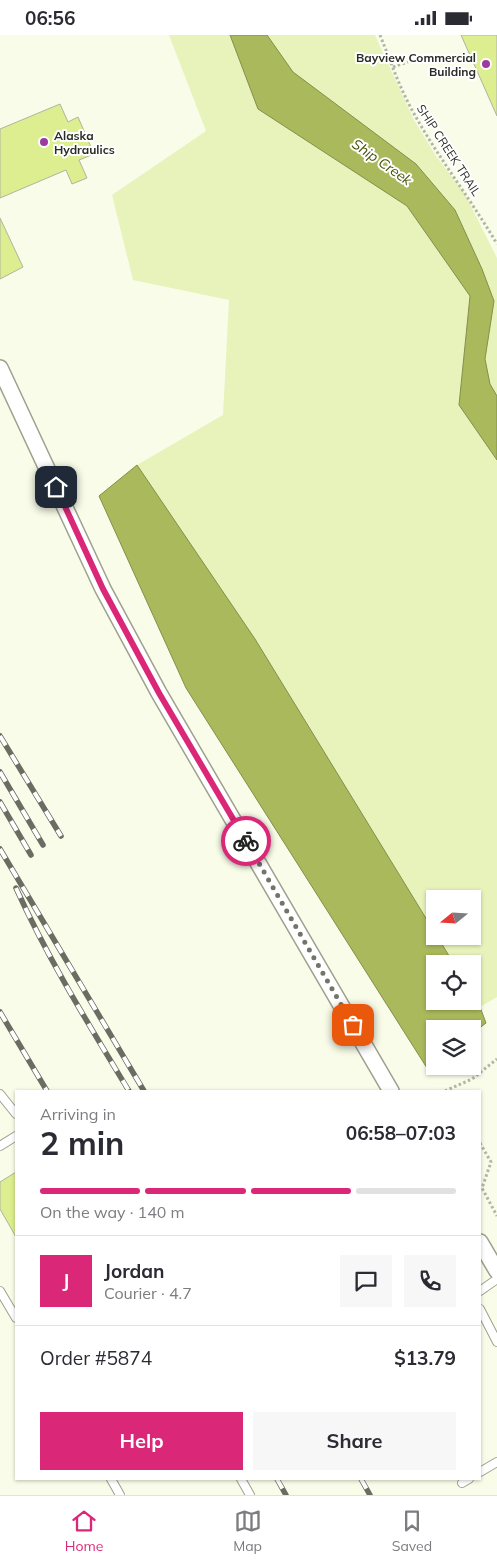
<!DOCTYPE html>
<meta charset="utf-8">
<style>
body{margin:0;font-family:Mulish,sans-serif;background:#f7f7f7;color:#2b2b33;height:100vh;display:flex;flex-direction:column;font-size:19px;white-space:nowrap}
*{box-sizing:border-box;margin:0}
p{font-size:16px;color:#7c7c81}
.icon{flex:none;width:28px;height:28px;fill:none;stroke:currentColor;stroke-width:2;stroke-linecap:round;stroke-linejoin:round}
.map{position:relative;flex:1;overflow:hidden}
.sheet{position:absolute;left:15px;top:1055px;width:466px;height:390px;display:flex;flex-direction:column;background:#fff;border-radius:0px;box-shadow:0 1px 4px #0004}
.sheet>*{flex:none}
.needle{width:32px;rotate:252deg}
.controls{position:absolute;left:426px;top:855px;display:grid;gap:10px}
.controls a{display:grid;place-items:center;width:55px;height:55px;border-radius:0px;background:#fff;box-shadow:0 1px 4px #0004;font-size:25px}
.pin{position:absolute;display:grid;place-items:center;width:42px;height:42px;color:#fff;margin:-21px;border-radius:10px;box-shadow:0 2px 8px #0006}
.courier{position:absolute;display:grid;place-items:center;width:50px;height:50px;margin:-25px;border:4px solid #db2777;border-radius:50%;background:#fff;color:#222;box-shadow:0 1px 6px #0007}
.summary em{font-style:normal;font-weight:700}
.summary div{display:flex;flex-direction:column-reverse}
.summary{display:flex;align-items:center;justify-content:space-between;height:85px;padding:0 25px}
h1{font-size:32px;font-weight:700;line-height:38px}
.bar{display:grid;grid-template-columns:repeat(4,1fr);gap:8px 5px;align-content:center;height:60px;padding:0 25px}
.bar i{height:6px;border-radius:4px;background:#e1e1e2}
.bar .on{background:#db2777}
.bar p{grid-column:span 4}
.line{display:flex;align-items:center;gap:12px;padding:0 25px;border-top:1px solid #e1e1e2}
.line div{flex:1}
.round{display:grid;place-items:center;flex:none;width:52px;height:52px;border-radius:0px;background:#f7f7f7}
.cta{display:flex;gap:10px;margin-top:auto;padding:10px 25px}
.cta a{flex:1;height:58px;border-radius:0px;background:#db2777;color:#fff;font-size:20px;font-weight:700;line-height:58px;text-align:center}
.cta a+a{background:#f7f7f7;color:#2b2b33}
.status{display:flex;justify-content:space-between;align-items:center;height:35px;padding:0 25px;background:#fff;direction:ltr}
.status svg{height:14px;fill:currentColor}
.menu{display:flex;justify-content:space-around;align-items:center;height:70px;border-top:1px solid #e1e1e2;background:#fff;font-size:14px;color:#7c7c81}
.menu a{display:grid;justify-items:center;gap:2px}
.menu .on{color:#db2777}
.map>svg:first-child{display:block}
.green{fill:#e7f3bb}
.water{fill:#a9b95b;stroke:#838f4b}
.building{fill:#dcee8f;stroke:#afb4a0}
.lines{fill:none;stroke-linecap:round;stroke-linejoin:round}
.service-casing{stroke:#9da18e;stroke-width:10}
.minor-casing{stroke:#9da18e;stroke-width:18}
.path{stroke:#b3b6a7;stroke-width:3;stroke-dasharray:2.5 2.5;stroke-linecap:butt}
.service{stroke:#fff;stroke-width:8}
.minor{stroke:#fff;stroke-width:15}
.rail-casing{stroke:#6b6d62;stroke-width:5.5}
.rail{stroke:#fff;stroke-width:4;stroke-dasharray:11;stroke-linecap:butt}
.done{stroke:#737569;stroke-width:5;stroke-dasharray:0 9}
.route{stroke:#db2777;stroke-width:6}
.poi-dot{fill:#9e399e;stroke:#fff;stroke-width:2}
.labels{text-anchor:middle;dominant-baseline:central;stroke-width:4;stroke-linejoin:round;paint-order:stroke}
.poi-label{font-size:12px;font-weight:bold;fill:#2b2c25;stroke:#fff;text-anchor:end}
.street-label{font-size:12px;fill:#2b2c25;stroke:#fff}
.water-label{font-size:14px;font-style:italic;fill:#48510a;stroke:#fff}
</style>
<div class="status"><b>06:56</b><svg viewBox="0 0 49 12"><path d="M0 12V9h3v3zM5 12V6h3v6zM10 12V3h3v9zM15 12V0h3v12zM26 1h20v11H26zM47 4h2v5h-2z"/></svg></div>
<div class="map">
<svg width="497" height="1460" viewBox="0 0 497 1460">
<rect width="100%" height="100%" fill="#f8fce8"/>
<path class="green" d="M 169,0 L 230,0 L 258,74 L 407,171 L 470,261 L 459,370 L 497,425 L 497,962 L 480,972 L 473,959 L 472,929 L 454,929 L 437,901 L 472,901 L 472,864 L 435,864 L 435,898 L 255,604 L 137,430 L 223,380 L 229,265 L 133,245 L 112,160 L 206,96 Z
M 267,0 L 375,0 L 414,85 L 436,121 L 465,159 L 497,223 L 497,361 L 490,349 L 485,324 L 494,266 L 482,234 L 455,175 L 333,68 L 293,37 Z"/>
<path class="water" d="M 230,0 L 267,0 L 293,37 L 416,129 L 455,175 L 482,234 L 494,266 L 485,324 L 490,349 L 497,361 L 497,425 L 459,370 L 470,261 L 407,171 L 258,74 Z
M 137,430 L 255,604 L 435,898 L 435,901 L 437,901 L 454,929 L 435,929 L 435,966 L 472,966 L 473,959 L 480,972 L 486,988 L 473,998 L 472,994 L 435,994 L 435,1027 L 427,1033 L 186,653 L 99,461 Z"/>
<path class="building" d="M 461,0 L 497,0 L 497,81 Z
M 60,69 L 68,87 L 78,82 L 94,119 L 79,125 L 87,143 L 72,149 L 66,135 L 0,163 L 0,94 Z
M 0,183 L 23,232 L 0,244 Z
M 16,1137 L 16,1202 L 0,1174 L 0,1147 Z"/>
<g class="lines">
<g class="service-casing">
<path id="service" d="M 0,1059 L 16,1079
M 0,1111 L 16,1101
M 0,1256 L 16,1283
M 480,1256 L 497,1244
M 480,1274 L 497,1307
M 480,1437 L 497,1427
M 111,1444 L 120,1460
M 241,1444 L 250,1460
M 462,1448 L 469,1444"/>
</g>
<g class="minor-casing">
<path id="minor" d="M 0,333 L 103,554 L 159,658 L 391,1056
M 480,1207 L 497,1236"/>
</g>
<path class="path" d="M 380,0 C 390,25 399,51 412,75 C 437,121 470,163 497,209
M 393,32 L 408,27
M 445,1056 L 472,1044 L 497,1024
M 480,1108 L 491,1127 L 482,1153 L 497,1181"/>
<use href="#service" class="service"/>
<use href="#minor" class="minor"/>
<g class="rail-casing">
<path id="rail" d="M 0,701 L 61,801
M 0,737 L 43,810
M 0,767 L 31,820
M 0,814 L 144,1056
M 16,853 C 48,924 89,990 129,1056
M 0,977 L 47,1056
M 277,1444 L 286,1460
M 361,1444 L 370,1460"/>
</g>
<use href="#rail" class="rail"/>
</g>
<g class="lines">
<path class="done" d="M 246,806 L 353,990"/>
<path class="route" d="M 56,452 L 103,554 L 159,658 L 246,806"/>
</g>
<g class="poi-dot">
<circle cx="486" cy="29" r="5"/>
<circle cx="44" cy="107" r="5"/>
</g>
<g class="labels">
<g class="poi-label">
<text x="476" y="22">Bayview Commercial<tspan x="476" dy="14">Building</tspan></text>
<text x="54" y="100" text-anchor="start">Alaska<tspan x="54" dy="14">Hydraulics</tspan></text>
</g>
<g class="street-label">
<text transform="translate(449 115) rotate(57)">SHIP CREEK TRAIL</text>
</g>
<g class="water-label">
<text transform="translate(382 127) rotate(35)">Ship Creek</text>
</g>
</g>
</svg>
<div class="controls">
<a><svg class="needle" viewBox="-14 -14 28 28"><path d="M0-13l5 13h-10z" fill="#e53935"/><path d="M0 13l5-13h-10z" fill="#7c7c81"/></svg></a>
<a><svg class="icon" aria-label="locate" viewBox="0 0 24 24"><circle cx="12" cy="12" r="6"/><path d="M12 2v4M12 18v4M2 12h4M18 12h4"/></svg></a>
<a><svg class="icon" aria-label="layers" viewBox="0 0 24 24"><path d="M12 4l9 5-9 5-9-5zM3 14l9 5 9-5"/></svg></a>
</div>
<div class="pin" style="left:353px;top:990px;background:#ea580c"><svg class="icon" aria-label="bag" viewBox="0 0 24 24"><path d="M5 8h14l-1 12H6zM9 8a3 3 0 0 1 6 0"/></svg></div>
<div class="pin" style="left:56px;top:452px;background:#1f2937"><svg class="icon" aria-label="home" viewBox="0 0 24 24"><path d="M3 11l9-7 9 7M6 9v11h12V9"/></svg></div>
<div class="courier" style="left:246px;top:806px"><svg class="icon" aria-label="bike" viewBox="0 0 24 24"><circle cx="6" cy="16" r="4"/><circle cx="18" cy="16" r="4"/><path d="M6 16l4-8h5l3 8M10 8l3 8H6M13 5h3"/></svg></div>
<section class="sheet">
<div class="summary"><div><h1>2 min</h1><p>Arriving in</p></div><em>06:58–07:03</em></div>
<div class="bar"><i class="on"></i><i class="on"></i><i class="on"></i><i></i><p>On the way · 140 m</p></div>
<div class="line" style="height:90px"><b class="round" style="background:#db2777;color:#fff">J</b><div><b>Jordan</b><p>Courier · 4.7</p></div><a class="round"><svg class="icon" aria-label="chat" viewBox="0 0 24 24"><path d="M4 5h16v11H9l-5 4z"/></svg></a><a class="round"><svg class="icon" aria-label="phone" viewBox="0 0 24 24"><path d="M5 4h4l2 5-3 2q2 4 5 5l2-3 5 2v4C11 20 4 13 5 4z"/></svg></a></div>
<div class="line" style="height:65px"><div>Order #5874</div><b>$13.79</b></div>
<div class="cta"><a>Help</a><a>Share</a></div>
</section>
</div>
<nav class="menu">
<a class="on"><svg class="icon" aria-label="home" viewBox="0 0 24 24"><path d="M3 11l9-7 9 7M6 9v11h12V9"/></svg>Home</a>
<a><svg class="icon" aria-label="map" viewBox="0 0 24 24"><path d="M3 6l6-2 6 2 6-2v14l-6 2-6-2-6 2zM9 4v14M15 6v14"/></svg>Map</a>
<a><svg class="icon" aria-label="saved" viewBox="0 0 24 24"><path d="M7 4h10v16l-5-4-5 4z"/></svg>Saved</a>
</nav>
